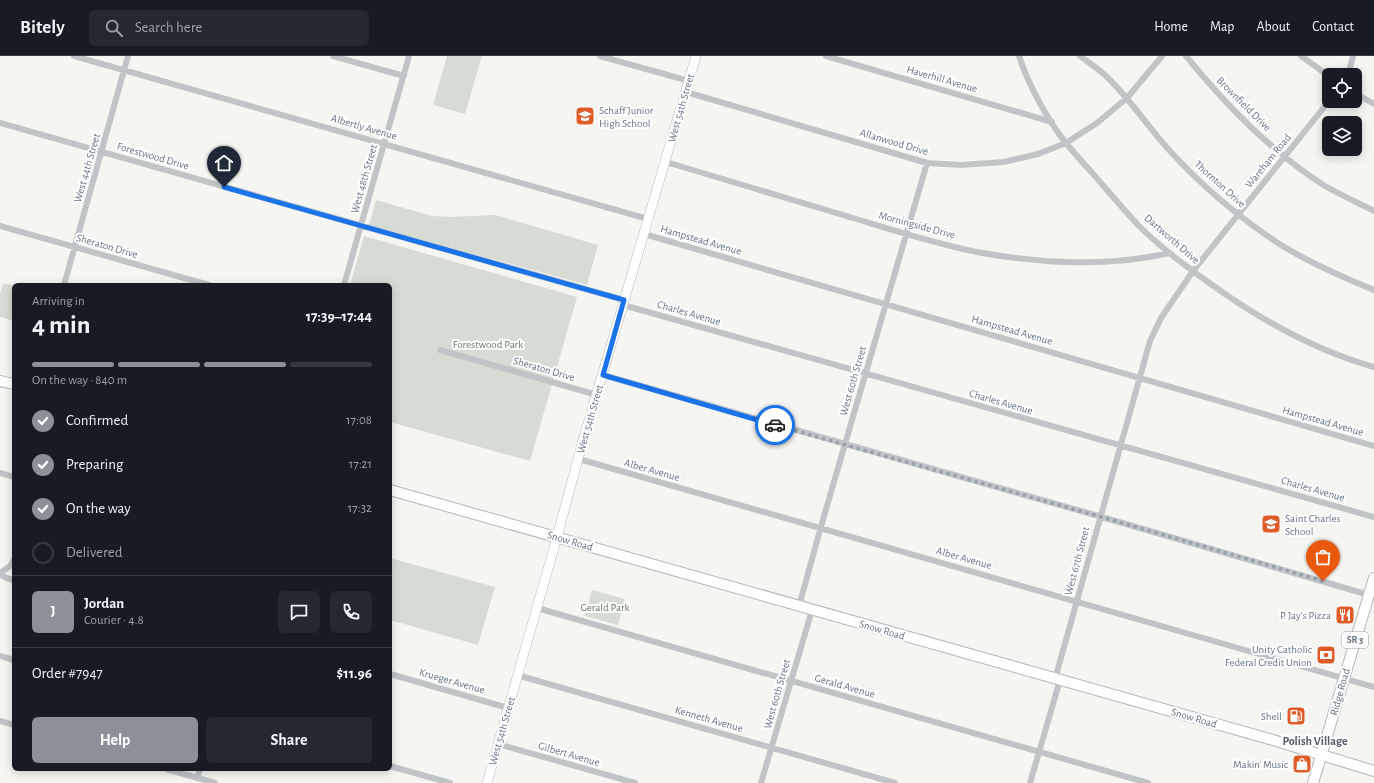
<!DOCTYPE html>
<meta charset="utf-8">
<style>
body{margin:0;font-family:"Alegreya Sans",sans-serif;background:#242831;color:#f1f3f6;height:100vh;display:flex;flex-direction:column;font-size:15px;white-space:nowrap}
*{box-sizing:border-box;margin:0}
p{font-size:13px;color:#9ea1a6}
.icon{flex:none;width:22px;height:22px;fill:none;stroke:currentColor;stroke-width:2;stroke-linecap:round;stroke-linejoin:round}
.map{position:relative;flex:1;overflow:hidden}
.panel{position:absolute;left:12px;top:227px;width:380px;height:488px;display:flex;flex-direction:column;background:#171b24;border-radius:6px;box-shadow:0 2px 10px #0003}
.panel>*{flex:none}
.buttons{position:absolute;left:1322px;top:12px;display:grid;gap:8px}
.buttons a{display:grid;place-items:center;width:40px;height:40px;border-radius:6px;background:#171b24;box-shadow:0 2px 10px #0003;font-size:20px}
.pin{position:absolute;display:grid;place-items:center;width:34px;height:34px;color:#fff;margin:-41px -17px;border-radius:50% 50% 50% 0;rotate:-45deg;box-shadow:0 0 4px #0007}
.pin .icon{rotate:45deg}
.courier{position:absolute;display:grid;place-items:center;width:40px;height:40px;margin:-20px;border:3px solid #1a73e8;border-radius:50%;background:#fff;color:#222;box-shadow:0 1px 5px #0007}
.head em{font-style:normal;font-weight:700}
.head div{display:flex;flex-direction:column-reverse}
.head{display:flex;align-items:center;justify-content:space-between;height:68px;padding:0 20px}
h1{font-size:26px;font-weight:700;line-height:30px}
.bar{display:grid;grid-template-columns:repeat(4,1fr);gap:6px 4px;align-content:center;height:48px;padding:0 20px}
.bar i{height:5px;border-radius:3px;background:#363941}
.bar .selected{background:#8c9099}
.bar p{grid-column:span 4}
.line{display:flex;align-items:center;gap:10px;padding:0 20px;border-top:1px solid #363941}
.line div{flex:1}
.round{display:grid;place-items:center;flex:none;width:42px;height:42px;border-radius:6px;background:#242831}
ol{padding:0 20px;list-style:none}
li{display:flex;align-items:center;gap:12px;height:44px}
li p{margin-inline-start:auto}
li .icon{padding:4px;border-radius:50%;background:#8c9099;color:#fff;stroke-width:4}
li:last-child{color:#9ea1a6}
li i{width:22px;height:22px;border:2px solid #363941;border-radius:50%}
.primary-button{display:flex;gap:8px;margin-top:auto;padding:8px 20px}
.primary-button a{flex:1;height:46px;border-radius:6px;background:#8c9099;color:#fff;font-size:16px;font-weight:700;line-height:46px;text-align:center}
.primary-button a+a{background:#242831;color:#f1f3f6}
header{display:flex;align-items:center;gap:24px;box-sizing:border-box;height:56px;padding:0 20px;background:#171b24;border-bottom:1px solid #363941}
header strong{font-size:19px}
nav{display:flex;gap:22px;margin-inline-start:auto;font-size:14px}
.search{width:280px;height:36px;background:#242831;display:flex;align-items:center;gap:10px;box-sizing:border-box;padding:0 14px;border-radius:6px;color:#9ea1a6;font-size:15px}
.map>svg:first-child{display:block}
.green{fill:#d6dcd3}
.lines{fill:none;stroke-linecap:round;stroke-linejoin:round}
.secondary-casing{stroke:#b5b9be;stroke-width:10}
.primary-casing{stroke:#b3b7bb;stroke-width:12}
.street{stroke:#c0c4c7;stroke-width:6}
.secondary{stroke:#fff;stroke-width:9}
.primary{stroke:#fff;stroke-width:10}
.done{stroke:#97a1a9;stroke-width:4;stroke-dasharray:0 7.2}
.route{stroke:#1a73e8;stroke-width:5}
.labels{text-anchor:middle;dominant-baseline:central;stroke-width:4;stroke-linejoin:round;paint-order:stroke}
.shield{fill:#fff;stroke:#939ea8;stroke-width:1}
.shield-label{font-size:10px;font-weight:bold;fill:#657482}
.street-label{font-size:11px;fill:#657482;stroke:#fff}
.poi-label{font-size:11px;fill:#657482;stroke:#fff;text-anchor:end}
.park-label{font-size:11px;fill:#677963;stroke:#fff}
.neighbourhood-label{font-size:12px;font-weight:bold;fill:#535d67;stroke:#fff}
</style>
<header>
<strong>Bitely</strong>
<div class="search"><svg class="icon" aria-label="search" viewBox="0 0 24 24"><circle cx="10" cy="10" r="6"/><path d="M15 15l6 6"/></svg>Search here</div>
<nav><a>Home</a><a>Map</a><a>About</a><a>Contact</a></nav>
</header>
<div class="map">
<svg width="1374" height="727" viewBox="0 0 1374 727">
<rect width="100%" height="100%" fill="#f5f5f2"/>
<path class="green" d="M 447,0 L 482,0 L 465,58 L 433,49 Z
M 376,144 L 432,160 L 450,161 L 495,159 L 598,189 L 587,229 L 369,169 Z
M 364,180 L 577,241 L 530,405 L 390,366 L 390,229 L 350,229 Z
M 3,227 L 14,230 L 14,265 L 0,261 L 0,238 Z
M 390,502 L 495,531 L 478,589 L 390,564 Z
M 592,534 L 625,543 L 618,569 L 585,560 Z"/>
<g class="lines">
<g class="secondary-casing">
<path id="secondary" d="M 487,727 L 557,481 L 582,388 L 696,0"/>
</g>
<g class="primary-casing">
<path id="primary" d="M 0,325 L 14,328
M 390,434 L 1273,684 L 1374,715
M 1313,727 L 1374,522"/>
</g>
<path class="street" d="M 74,0 L 648,163
M 333,0 L 404,20
M 600,0 L 689,25
M 826,0 L 1052,66
M 1019,0 C 1028,28 1048,65 1066,87 C 1075,98 1085,109 1094,119 C 1109,136 1123,153 1138,169 C 1159,190 1184,209 1208,226 C 1259,263 1313,294 1374,311
M 1080,0 C 1089,7 1099,13 1107,21 C 1130,43 1148,71 1170,95 C 1202,130 1241,163 1281,189 C 1310,207 1342,221 1374,234
M 1186,0 C 1226,49 1271,96 1325,130 C 1341,139 1358,147 1374,155
M 1301,0 L 1329,20
M 1348,19 L 1353,0
M 686,36 L 927,107 L 961,109 L 1004,106 L 1038,98 L 1066,87 L 1097,67 L 1127,42 L 1162,0
M 1355,37 L 1374,48
M 0,67 L 624,244
M 666,106 C 725,124 784,141 843,159 C 887,172 932,187 977,196 C 1041,208 1107,211 1170,197
M 0,170 L 209,229
M 644,178 L 1374,390
M 64,229 L 128,0
M 344,229 L 409,0
M 623,249 L 1374,461
M 440,294 L 597,339
M 603,319 L 1095,459 L 1369,539
M 579,403 L 1374,631
M 0,417 L 14,421
M 0,517 L 10,510 L 14,504
M 0,518 L 6,522 L 14,524
M 799,550 L 822,467 L 927,107
M 537,552 L 1148,727
M 0,600 L 14,604
M 390,618 L 508,652
M 517,619 L 895,727
M 1055,623 L 1150,285 L 1161,262 L 1193,215 L 1329,45
M 0,665 L 14,669
M 498,688 L 635,727
M 390,710 L 450,727
M 166,713 L 215,727
M 197,722 L 200,713
M 761,727 L 812,554
M 1030,727 L 1060,624"/>
<use href="#secondary" class="secondary"/>
<use href="#primary" class="primary"/>
</g>
<g class="lines">
<path class="done" d="M 775,369 L 1105,462 L 1323,525"/>
<path class="route" d="M 224,131 L 624,244 L 603,319 L 775,369"/>
</g>
<defs>
<g id="school-square" transform="scale(1)"><rect x="-9" y="-9" width="18" height="18" rx="4" fill="#df5b28" stroke="#fff"/><path d="M0-5L7-2L0 1L-7-2ZM-4 1L0 2.5L4 1V4Q0 6-4 4Z" fill="#fff"/></g>
<g id="restaurant-square" transform="scale(1)"><rect x="-9" y="-9" width="18" height="18" rx="4" fill="#df5b28" stroke="#fff"/><path d="M-5-6h1v4h1v-4h1v4h1v-4h1v5L-1.5 .5V6h-2V.5L-5-1ZM5-6V6H3V1.5H1.5Q1.5-4 5-6Z" fill="#fff"/></g>
<g id="bank-square" transform="scale(1)"><rect x="-9" y="-9" width="18" height="18" rx="4" fill="#df5b28" stroke="#fff"/><path d="M-6-4H6V4H-6ZM0-2.3a2.3 2.3 0 1 0 0 4.6a2.3 2.3 0 1 0 0-4.6Z" fill="#fff"/></g>
<g id="fuel-square" transform="scale(1)"><rect x="-9" y="-9" width="18" height="18" rx="4" fill="#df5b28" stroke="#fff"/><path d="M-5.5-6h7V0h2V4h1.3V-2.5L3-4.5l.8-.8L6-3V5H2.5V1h-1V6h-7ZM-4.2-4.7v3.2H.2V-4.7Z" fill="#fff"/></g>
<g id="shop-square" transform="scale(1)"><rect x="-9" y="-9" width="18" height="18" rx="4" fill="#df5b28" stroke="#fff"/><path d="M-5-2.5h2.3a2.7 3.5 0 0 1 5.4 0H5L5.5 6h-11ZM-1.5-2.5h3a1.5 2.3 0 0 0-3 0Z" fill="#fff"/></g>
</defs>
<g fill-rule="evenodd">
<use href="#school-square" x="585" y="60"/>
<use href="#school-square" x="1271" y="468"/>
<use href="#restaurant-square" x="1345" y="559"/>
<use href="#bank-square" x="1326" y="599"/>
<use href="#fuel-square" x="1296" y="660"/>
<use href="#shop-square" x="1302" y="708"/>
</g>
<g class="labels">
<rect class="shield" x="1342" y="576" width="26" height="16" rx="3"/>
<g class="shield-label">
<text x="1355" y="584">SR 3</text>
</g>
<g class="street-label">
<text transform="translate(942 23) rotate(16)">Haverhill Avenue</text>
<text transform="translate(1244 48) rotate(45)">Brownfield Drive</text>
<text transform="translate(681 52) rotate(-74)">West 54th Street</text>
<text transform="translate(364 71) rotate(16)">Albertly Avenue</text>
<text transform="translate(894 86) rotate(16)">Allanwood Drive</text>
<text transform="translate(153 100) rotate(16)">Forestwood Drive</text>
<text transform="translate(1268 105) rotate(-51)">Wareham Road</text>
<text transform="translate(87 112) rotate(-74)">West 44th Street</text>
<text transform="translate(364 123) rotate(-74)">West 48th Street</text>
<text transform="translate(1220 128) rotate(42)">Thornton Drive</text>
<text transform="translate(917 169) rotate(15)">Morningside Drive</text>
<text transform="translate(1172 183) rotate(41)">Dartworth Drive</text>
<text transform="translate(701 184) rotate(16)">Hampstead Avenue</text>
<text transform="translate(107 190) rotate(16)">Sheraton Drive</text>
<text transform="translate(689 257) rotate(16)">Charles Avenue</text>
<text transform="translate(1012 274) rotate(16)">Hampstead Avenue</text>
<text transform="translate(544 313) rotate(16)">Sheraton Drive</text>
<text transform="translate(853 325) rotate(-74)">West 60th Street</text>
<text transform="translate(1001 346) rotate(16)">Charles Avenue</text>
<text transform="translate(590 363) rotate(-74)">West 54th Street</text>
<text transform="translate(1323 365) rotate(16)">Hampstead Avenue</text>
<text transform="translate(652 414) rotate(16)">Alber Avenue</text>
<text transform="translate(1313 433) rotate(16)">Charles Avenue</text>
<text transform="translate(570 485) rotate(16)">Snow Road</text>
<text transform="translate(964 502) rotate(16)">Alber Avenue</text>
<text transform="translate(1077 505) rotate(-75)">West 67th Street</text>
<text transform="translate(882 574) rotate(16)">Snow Road</text>
<text transform="translate(452 625) rotate(16)">Krueger Avenue</text>
<text transform="translate(845 630) rotate(16)">Gerald Avenue</text>
<text transform="translate(1340 636) rotate(-74)">Ridge Road</text>
<text transform="translate(777 638) rotate(-74)">West 60th Street</text>
<text transform="translate(1194 662) rotate(16)">Snow Road</text>
<text transform="translate(709 663) rotate(16)">Kenneth Avenue</text>
<text transform="translate(502 675) rotate(-74)">West 54th Street</text>
<text transform="translate(569 698) rotate(16)">Gilbert Avenue</text>
</g>
<g class="poi-label">
<text x="599" y="54" text-anchor="start">Schaff Junior<tspan x="599" dy="13">High School</tspan></text>
<text x="1285" y="462" text-anchor="start">Saint Charles<tspan x="1285" dy="13">School</tspan></text>
<text x="1331" y="559">P. Jay's Pizza</text>
<text x="1312" y="593">Unity Catholic<tspan x="1312" dy="13">Federal Credit Union</tspan></text>
<text x="1282" y="660">Shell</text>
<text x="1288" y="708">Makin' Music</text>
</g>
<g class="park-label">
<text x="488" y="288">Forestwood Park</text>
<text x="605" y="551">Gerald Park</text>
</g>
<g class="neighbourhood-label">
<text x="1315" y="685">Polish Village</text>
</g>
</g>
</svg>
<div class="buttons">
<a><svg class="icon" aria-label="locate" viewBox="0 0 24 24"><circle cx="12" cy="12" r="6"/><path d="M12 2v4M12 18v4M2 12h4M18 12h4"/></svg></a>
<a><svg class="icon" aria-label="layers" viewBox="0 0 24 24"><path d="M12 4l9 5-9 5-9-5zM3 14l9 5 9-5"/></svg></a>
</div>
<div class="pin" style="left:1323px;top:525px;background:#ea580c"><svg class="icon" aria-label="bag" viewBox="0 0 24 24"><path d="M5 8h14l-1 12H6zM9 8a3 3 0 0 1 6 0"/></svg></div>
<div class="pin" style="left:224px;top:131px;background:#1f2937"><svg class="icon" aria-label="home" viewBox="0 0 24 24"><path d="M3 11l9-7 9 7M6 9v11h12V9"/></svg></div>
<div class="courier" style="left:775px;top:369px"><svg class="icon" aria-label="car" viewBox="0 0 24 24"><path d="M5 17H2v-5l4-1 3-4h7l3 4 3 1v5h-3M9 17h6M6 11h13"/><circle cx="7" cy="17" r="2"/><circle cx="17" cy="17" r="2"/></svg></div>
<section class="panel">
<div class="head"><div><h1>4 min</h1><p>Arriving in</p></div><em>17:39–17:44</em></div>
<div class="bar"><i class="selected"></i><i class="selected"></i><i class="selected"></i><i></i><p>On the way · 840 m</p></div>
<ol>
<li><svg class="icon" aria-label="check" viewBox="0 0 24 24"><path d="M5 12l5 5 9-10"/></svg>Confirmed<p>17:08</p></li>
<li><svg class="icon" aria-label="check" viewBox="0 0 24 24"><path d="M5 12l5 5 9-10"/></svg>Preparing<p>17:21</p></li>
<li><svg class="icon" aria-label="check" viewBox="0 0 24 24"><path d="M5 12l5 5 9-10"/></svg>On the way<p>17:32</p></li>
<li><i></i>Delivered</li>
</ol>
<div class="line" style="height:72px"><b class="round" style="background:#8c9099;color:#fff">J</b><div><b>Jordan</b><p>Courier · 4.8</p></div><a class="round"><svg class="icon" aria-label="chat" viewBox="0 0 24 24"><path d="M4 5h16v11H9l-5 4z"/></svg></a><a class="round"><svg class="icon" aria-label="phone" viewBox="0 0 24 24"><path d="M5 4h4l2 5-3 2q2 4 5 5l2-3 5 2v4C11 20 4 13 5 4z"/></svg></a></div>
<div class="line" style="height:52px"><div>Order #7947</div><b>$11.96</b></div>
<div class="primary-button"><a>Help</a><a>Share</a></div>
</section>
</div>
